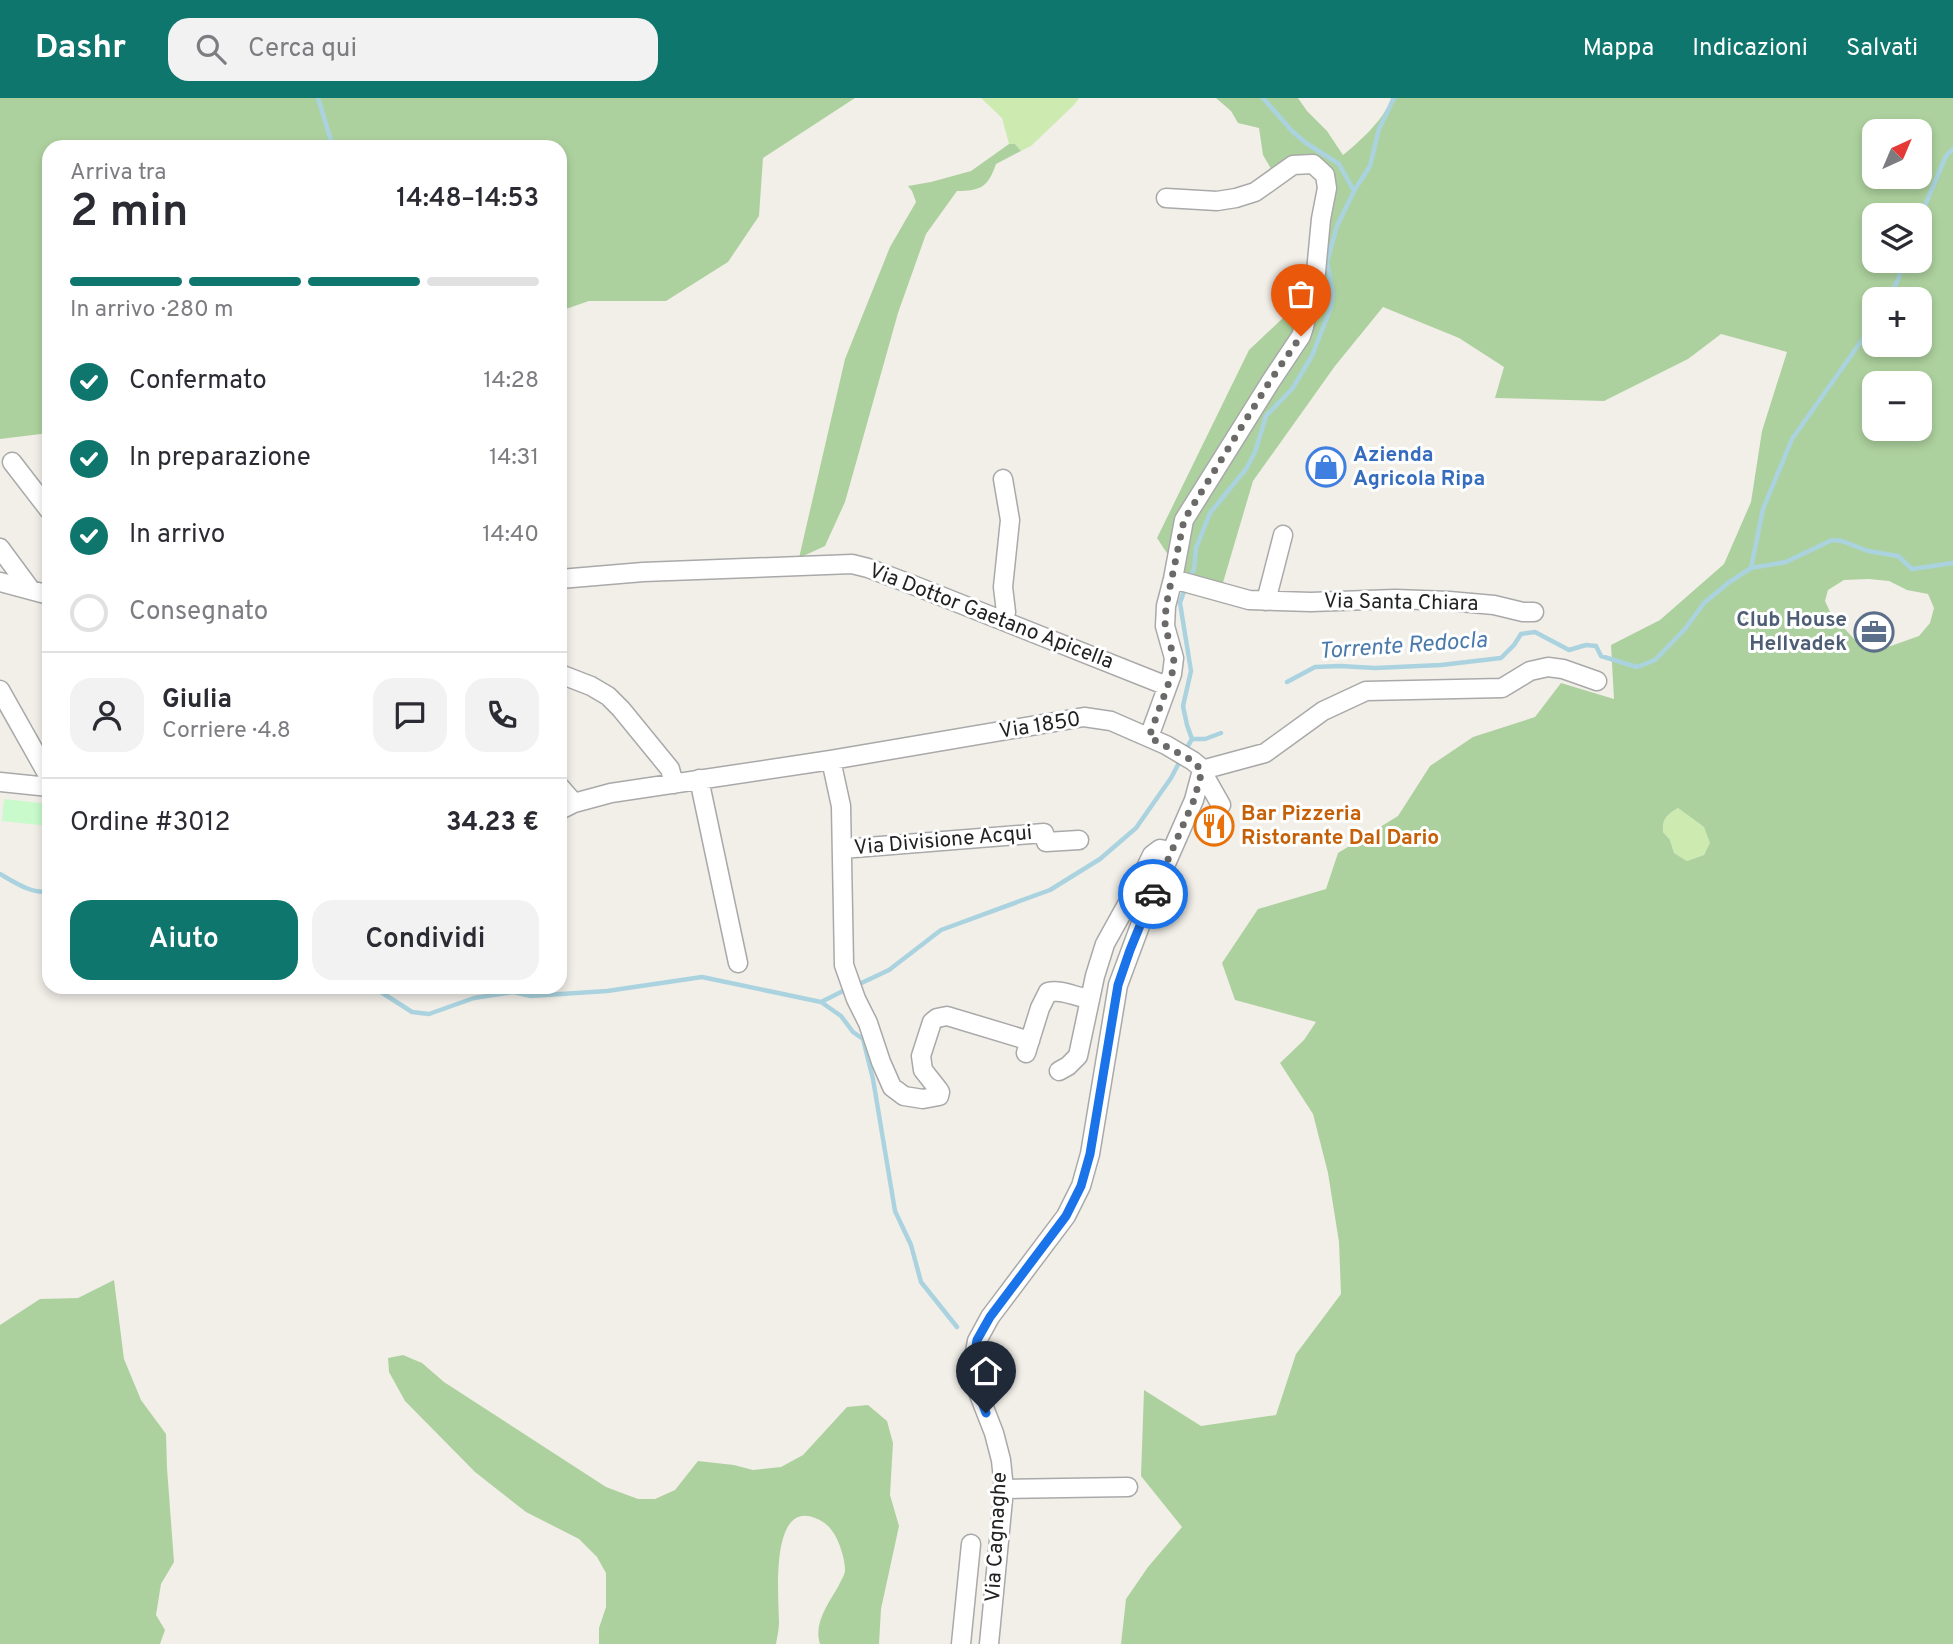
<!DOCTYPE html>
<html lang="it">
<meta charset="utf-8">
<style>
body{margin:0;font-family:Overpass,sans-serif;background:#f2f2f3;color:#2b2b33;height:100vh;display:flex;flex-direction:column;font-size:26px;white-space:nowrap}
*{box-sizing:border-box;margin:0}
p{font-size:23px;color:#7c7c81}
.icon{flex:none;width:38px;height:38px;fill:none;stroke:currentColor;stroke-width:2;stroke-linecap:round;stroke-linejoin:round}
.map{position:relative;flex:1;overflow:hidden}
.side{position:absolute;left:42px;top:42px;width:525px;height:854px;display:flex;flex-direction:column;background:#fff;border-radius:21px;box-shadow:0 4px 10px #0003}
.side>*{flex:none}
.needle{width:46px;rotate:44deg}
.buttons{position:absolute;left:1862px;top:21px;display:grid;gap:14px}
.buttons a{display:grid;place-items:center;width:70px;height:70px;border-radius:14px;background:#fff;box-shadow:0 4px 10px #0003;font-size:35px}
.pin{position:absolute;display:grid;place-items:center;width:60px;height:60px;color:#fff;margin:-72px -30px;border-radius:50% 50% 50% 0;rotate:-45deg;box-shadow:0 0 7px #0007}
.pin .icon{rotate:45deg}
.courier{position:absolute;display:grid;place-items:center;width:70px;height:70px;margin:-35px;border:5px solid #1a73e8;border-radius:50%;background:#fff;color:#222;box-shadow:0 2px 9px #0007}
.headline em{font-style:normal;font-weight:600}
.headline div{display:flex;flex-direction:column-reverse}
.headline{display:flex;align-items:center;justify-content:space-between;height:119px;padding:0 28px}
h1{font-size:46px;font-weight:600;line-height:52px}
.bar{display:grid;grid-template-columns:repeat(4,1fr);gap:10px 7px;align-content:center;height:84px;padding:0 28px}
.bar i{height:9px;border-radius:5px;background:#e1e1e2}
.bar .active{background:#0f766e}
.bar p{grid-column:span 4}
.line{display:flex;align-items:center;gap:18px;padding:0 28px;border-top:2px solid #e1e1e2}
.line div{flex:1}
.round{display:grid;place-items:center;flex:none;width:74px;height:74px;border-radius:21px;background:#f2f2f3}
ol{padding:0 28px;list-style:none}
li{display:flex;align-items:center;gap:21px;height:77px}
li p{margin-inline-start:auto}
li .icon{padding:7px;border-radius:50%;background:#0f766e;color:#fff;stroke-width:4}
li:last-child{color:#7c7c81}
li i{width:38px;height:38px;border:4px solid #e1e1e2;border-radius:50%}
.button{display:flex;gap:14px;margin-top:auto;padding:14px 28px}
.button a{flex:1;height:80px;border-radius:21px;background:#0f766e;color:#fff;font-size:28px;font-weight:600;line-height:80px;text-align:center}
.button a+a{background:#f2f2f3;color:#2b2b33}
header{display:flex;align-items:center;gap:42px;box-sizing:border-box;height:98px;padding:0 35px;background:#0f766e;color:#fff}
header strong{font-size:33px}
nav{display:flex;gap:38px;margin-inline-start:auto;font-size:24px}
.search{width:490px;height:63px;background:#f2f2f3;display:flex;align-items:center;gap:18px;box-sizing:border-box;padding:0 24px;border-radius:21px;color:#7c7c81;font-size:26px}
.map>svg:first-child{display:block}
.grass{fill:#cdebb0}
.forest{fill:#add19e;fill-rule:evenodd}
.park{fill:#c8facc}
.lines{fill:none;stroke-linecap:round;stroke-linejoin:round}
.stream{stroke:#aad3df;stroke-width:4.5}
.minor-casing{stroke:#a9a9a9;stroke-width:21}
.minor{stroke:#fff;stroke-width:18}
.done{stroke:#6b6a68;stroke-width:7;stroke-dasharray:0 12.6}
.route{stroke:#1a73e8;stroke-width:9}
.labels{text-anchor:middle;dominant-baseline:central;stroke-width:6;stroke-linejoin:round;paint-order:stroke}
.shop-label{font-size:21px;font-weight:bold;fill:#366cbe;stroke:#fff;text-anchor:start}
.street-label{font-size:21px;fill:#222;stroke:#fff}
.service-label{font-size:21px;font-weight:bold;fill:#4e5e75;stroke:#fff;text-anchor:end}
.food-label{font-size:21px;font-weight:bold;fill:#c56008;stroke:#fff;text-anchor:start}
.water-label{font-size:23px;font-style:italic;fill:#4a7aab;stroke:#fff}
</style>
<header>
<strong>Dashr</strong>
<div class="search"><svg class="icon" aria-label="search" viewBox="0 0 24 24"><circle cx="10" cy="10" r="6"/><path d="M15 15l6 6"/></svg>Cerca qui</div>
<nav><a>Mappa</a><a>Indicazioni</a><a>Salvati</a></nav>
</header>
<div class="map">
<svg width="1953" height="1546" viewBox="0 0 1953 1546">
<rect width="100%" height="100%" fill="#f2efe9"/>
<path class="grass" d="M 981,0 L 1079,0 L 1074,7 L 1031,48 L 1021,53 L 1015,46 L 1009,46 L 1002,20 Z
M 1678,710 L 1704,729 L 1711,745 L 1704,757 L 1687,763 L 1674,755 L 1670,742 L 1663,734 C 1662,720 1667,717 1678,710 Z"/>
<path class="forest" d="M 0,0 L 855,0 L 763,60 L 759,118 L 728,164 L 666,203 L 589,203 L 560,213 L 560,49 L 49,49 L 49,335 L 0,341 Z
M 1216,0 L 1298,0 L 1307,13 L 1327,33 L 1343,57 C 1359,44 1386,20 1391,0 L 1953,0 L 1953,1546 L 1121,1546 L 1126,1501 L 1148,1469 L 1182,1429 L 1141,1378 L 1144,1292 L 1201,1328 L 1276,1317 L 1296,1256 L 1341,1196 L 1339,1144 L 1328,1075 L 1313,1016 L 1280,965 L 1304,942 L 1316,924 L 1235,902 L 1222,865 L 1258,811 L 1326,791 L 1338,755 L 1398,718 L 1430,668 L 1473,639 L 1535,619 L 1561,585 L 1614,601 L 1611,547 L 1660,522 L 1724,466 L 1751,404 L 1762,333 L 1787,254 L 1721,236 L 1688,261 L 1604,303 L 1495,300 L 1504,269 L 1459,240 L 1383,209 L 1335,268 L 1253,383 L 1222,488 L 1180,475 L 1157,440 L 1249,252 L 1322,183 L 1321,63 L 1274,76 L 1263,57 L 1259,30 L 1238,25 L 1231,13 ZM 1874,33 L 1920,33 L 1920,79 L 1874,79 ZM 1874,117 L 1920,117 L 1920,163 L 1874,163 ZM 1874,201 L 1920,201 L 1920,247 L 1874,247 ZM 1874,285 L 1920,285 L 1920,331 L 1874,331 ZM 1869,481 L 1889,483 L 1907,492 L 1928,496 L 1934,510 L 1930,525 L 1919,538 L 1885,550 L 1857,544 L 1831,516 L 1825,503 L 1828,492 L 1844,482 ZM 1678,710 L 1704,729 L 1710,745 L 1704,757 L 1687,763 L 1674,755 L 1670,742 L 1663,734 C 1662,720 1667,717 1678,710 Z
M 1009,46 L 1015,46 L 1021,53 L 996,66 C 988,89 981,93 957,93 L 926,136 L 898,215 L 845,404 L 825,448 L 799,460 L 845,261 L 890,149 L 916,104 L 912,93 L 908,88 L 931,84 L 971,73 Z
M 114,1182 L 124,1261 L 141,1302 L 166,1336 L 167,1370 L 174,1464 L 161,1486 L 156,1517 L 165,1532 L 160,1546 L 0,1546 L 0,1227 L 40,1201 L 78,1200 Z
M 403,1257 L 422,1265 L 444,1284 L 606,1389 L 638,1401 L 655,1401 L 675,1392 L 698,1363 L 734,1367 L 753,1372 L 781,1369 L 803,1357 L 847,1309 L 868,1307 L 887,1323 L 893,1345 L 890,1397 L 899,1428 L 881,1511 L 879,1546 L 820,1546 C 813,1525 829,1505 839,1487 C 841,1482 845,1477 845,1472 C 845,1462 841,1450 837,1441 C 832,1431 826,1424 815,1420 C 769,1402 779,1502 779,1525 C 779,1532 777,1539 776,1546 L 599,1546 L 599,1530 L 606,1509 L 606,1475 L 597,1459 L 579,1441 L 526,1414 L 475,1374 L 405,1303 L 389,1274 L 388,1260 Z"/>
<path class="park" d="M 4,701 L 49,706 L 49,728 L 2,723 Z"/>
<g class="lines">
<path class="stream" d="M 318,0 L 333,49
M 1263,0 L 1292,33 L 1306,45 L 1339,66 L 1354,93
M 1920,119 L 1946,58 L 1953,51
M 1887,201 L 1898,182 L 1903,163
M 1751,470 L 1763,411 L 1792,341 L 1874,225
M 1189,482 L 1194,471 L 1196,450 L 1210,415 L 1246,371 L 1255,354 L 1266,318 L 1292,291 L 1312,258 L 1331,209 L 1333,196 L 1327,164 L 1337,128 L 1354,93 L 1370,68 L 1379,31 L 1394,0
M 1185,490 L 1180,505 L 1191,573 L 1183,608 L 1187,627 L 1192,641
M 1287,584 L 1315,569 L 1340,568 L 1375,570 L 1441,567 L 1501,560 L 1514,547 L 1521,536 L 1535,534 L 1569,552 L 1586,547 L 1596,548 L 1601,558 L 1637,569 L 1655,562 L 1685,531 L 1704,505 L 1728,485 L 1751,470 L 1786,464 L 1832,442 L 1842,443 L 1868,453 L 1898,458 L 1912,471 L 1953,465
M 1185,653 L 1192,641 L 1205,641 L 1221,635
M 0,776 C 14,784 33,797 49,793
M 855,888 L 889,872 L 941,832 L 1050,792 L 1100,761 L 1136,730 L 1171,680 L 1181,661
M 373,889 L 412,914 L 429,916 L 474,900 L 513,894 L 531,898 L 607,893 L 702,879 L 821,904 L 847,891
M 821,904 L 841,918 L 853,934 L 863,941 L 873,981 L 895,1113 L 911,1147 L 921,1184 L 957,1229"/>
<g class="minor-casing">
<path id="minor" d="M 12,364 L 49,412
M 1003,381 L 1010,422 L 1003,489 L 1006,514 L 1004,523
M 0,450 L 31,492
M 560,481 L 643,474 L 852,466 L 868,470 L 913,487 L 1167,588
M 1173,481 L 1249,502 L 1311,504 L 1395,501 L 1449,503 L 1494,507 L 1523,514 L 1534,514
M 0,484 L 49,497
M 1266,503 L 1283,437
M 560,576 L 591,588 L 608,598 L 621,611 L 670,671 L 674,686
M 0,592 L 49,679
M 1149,639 L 1172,576 L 1174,560 L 1165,528 L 1166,508 L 1173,481 L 1184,422 L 1271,283 L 1301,238 L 1304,229 L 1316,174 L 1321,121 L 1327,90 L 1325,77 L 1313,66 L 1293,67 L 1255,94 L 1236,100 L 1217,103 L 1166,100
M 831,662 L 841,708 L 844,867 L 856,901 L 868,925 L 881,964 L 892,989 L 904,998 L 923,1001 L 939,998 L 940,994 L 938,991 L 923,972 L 921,958 L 932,924 L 937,920 L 947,918 L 1030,943
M 1202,672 L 1265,655 L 1323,613 L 1366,593 L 1502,590 L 1530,573 L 1548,569 L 1563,571 L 1597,583
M 699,681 L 738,865
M 0,684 L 49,689
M 560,689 L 574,705
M 560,712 L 574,705 L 611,695 L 831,662 L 1084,619 L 1111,623 L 1166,647 L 1193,663 L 1199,668 L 1221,707
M 842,751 L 1044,735 L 1046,744 L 1079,742
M 1026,955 L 1040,910 L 1048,894 C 1062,891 1075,899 1090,901
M 1059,973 L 1068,968 L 1078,958 L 1095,878 L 1105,846 L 1136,790 L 1152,757 L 1160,751 L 1170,753
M 1004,1391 L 1128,1389
M 961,1546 L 971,1446
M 989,1546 L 1004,1391 L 1001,1362 L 994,1335 L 978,1294 L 973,1265 L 977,1243 L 990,1219 L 1066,1118 L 1081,1088 L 1090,1056 L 1118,887 L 1147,809 L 1194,702 L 1202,672"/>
</g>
<use href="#minor" class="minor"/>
</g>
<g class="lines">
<path class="done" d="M 1153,796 L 1194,702 L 1202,673 L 1193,663 L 1149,639 L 1172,576 L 1174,560 L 1165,528 L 1166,508 L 1184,422 L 1270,283 L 1301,238"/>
<path class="route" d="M 986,1315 L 978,1294 L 973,1265 L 977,1242 L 990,1219 L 1066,1118 L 1081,1088 L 1090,1056 L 1118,887 L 1130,852 L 1153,796"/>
</g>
<defs>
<g id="shop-ring" transform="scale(2.0125)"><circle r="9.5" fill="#fff" stroke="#3f7fe0" stroke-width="1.5"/><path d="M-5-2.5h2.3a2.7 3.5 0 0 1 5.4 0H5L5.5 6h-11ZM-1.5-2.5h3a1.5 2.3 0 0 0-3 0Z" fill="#3f7fe0"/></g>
<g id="office-ring" transform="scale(2.0125)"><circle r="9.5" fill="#fff" stroke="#5c6f8a" stroke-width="1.5"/><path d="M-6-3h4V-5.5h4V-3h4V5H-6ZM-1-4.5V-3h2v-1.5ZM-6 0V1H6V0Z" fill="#5c6f8a"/></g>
<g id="restaurant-ring" transform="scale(2.0125)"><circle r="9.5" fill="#fff" stroke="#e8710a" stroke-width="1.5"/><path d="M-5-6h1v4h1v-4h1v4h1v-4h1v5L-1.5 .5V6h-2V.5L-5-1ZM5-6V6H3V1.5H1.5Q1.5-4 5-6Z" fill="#e8710a"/></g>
</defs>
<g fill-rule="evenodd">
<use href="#shop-ring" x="1326" y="369"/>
<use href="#office-ring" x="1874" y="534"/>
<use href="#restaurant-ring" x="1214" y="728"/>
</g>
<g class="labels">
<g class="shop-label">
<text x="1353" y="357">Azienda<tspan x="1353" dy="24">Agricola Ripa</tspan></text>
</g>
<g class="street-label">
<text transform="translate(1401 505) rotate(1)">Via Santa Chiara</text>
<text transform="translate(991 519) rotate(21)">Via Dottor Gaetano Apicella</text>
<text transform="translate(1040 628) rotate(-9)">Via 1850</text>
<text transform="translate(943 743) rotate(-5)">Via Divisione Acqui</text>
<text transform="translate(997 1439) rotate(-87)">Via Cagnaghe</text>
</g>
<g class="service-label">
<text x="1847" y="522">Club House<tspan x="1847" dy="24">Hellvadek</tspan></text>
</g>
<g class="food-label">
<text x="1241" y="716">Bar Pizzeria<tspan x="1241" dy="24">Ristorante Dal Dario</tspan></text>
</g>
<g class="water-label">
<text transform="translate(1403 549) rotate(-4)">Torrente Redocla</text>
</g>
</g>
</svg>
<div class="buttons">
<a><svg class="needle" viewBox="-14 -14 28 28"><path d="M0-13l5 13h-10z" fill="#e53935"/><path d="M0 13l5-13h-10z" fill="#7c7c81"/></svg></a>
<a><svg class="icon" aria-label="layers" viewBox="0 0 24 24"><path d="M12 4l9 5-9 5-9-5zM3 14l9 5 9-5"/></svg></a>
<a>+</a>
<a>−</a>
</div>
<div class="pin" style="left:1301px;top:238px;background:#ea580c"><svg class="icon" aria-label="bag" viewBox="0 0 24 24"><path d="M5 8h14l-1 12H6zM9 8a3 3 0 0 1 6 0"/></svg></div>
<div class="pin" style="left:986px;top:1315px;background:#1f2937"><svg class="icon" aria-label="home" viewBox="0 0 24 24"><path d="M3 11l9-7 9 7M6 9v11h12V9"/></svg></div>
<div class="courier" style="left:1153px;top:796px"><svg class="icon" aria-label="car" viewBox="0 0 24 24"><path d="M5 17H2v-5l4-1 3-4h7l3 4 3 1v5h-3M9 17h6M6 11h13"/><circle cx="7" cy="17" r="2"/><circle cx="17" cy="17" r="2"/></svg></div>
<section class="side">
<div class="headline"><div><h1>2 min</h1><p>Arriva tra</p></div><em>14:48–14:53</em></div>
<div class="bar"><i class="active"></i><i class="active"></i><i class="active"></i><i></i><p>In arrivo · 280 m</p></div>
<ol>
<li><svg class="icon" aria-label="check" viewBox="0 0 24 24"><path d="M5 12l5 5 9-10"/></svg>Confermato<p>14:28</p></li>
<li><svg class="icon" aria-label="check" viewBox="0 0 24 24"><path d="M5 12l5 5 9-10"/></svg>In preparazione<p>14:31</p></li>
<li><svg class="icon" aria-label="check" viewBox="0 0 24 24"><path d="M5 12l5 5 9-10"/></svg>In arrivo<p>14:40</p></li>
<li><i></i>Consegnato</li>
</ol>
<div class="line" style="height:126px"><a class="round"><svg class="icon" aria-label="person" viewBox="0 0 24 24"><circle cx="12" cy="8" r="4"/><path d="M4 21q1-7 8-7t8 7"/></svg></a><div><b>Giulia</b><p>Corriere · 4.8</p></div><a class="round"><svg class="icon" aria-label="chat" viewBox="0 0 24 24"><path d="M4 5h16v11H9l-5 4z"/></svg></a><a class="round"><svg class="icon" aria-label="phone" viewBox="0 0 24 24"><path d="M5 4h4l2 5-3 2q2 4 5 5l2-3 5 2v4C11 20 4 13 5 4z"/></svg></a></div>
<div class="line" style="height:91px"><div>Ordine #3012</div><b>34.23 €</b></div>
<div class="button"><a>Aiuto</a><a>Condividi</a></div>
</section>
</div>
